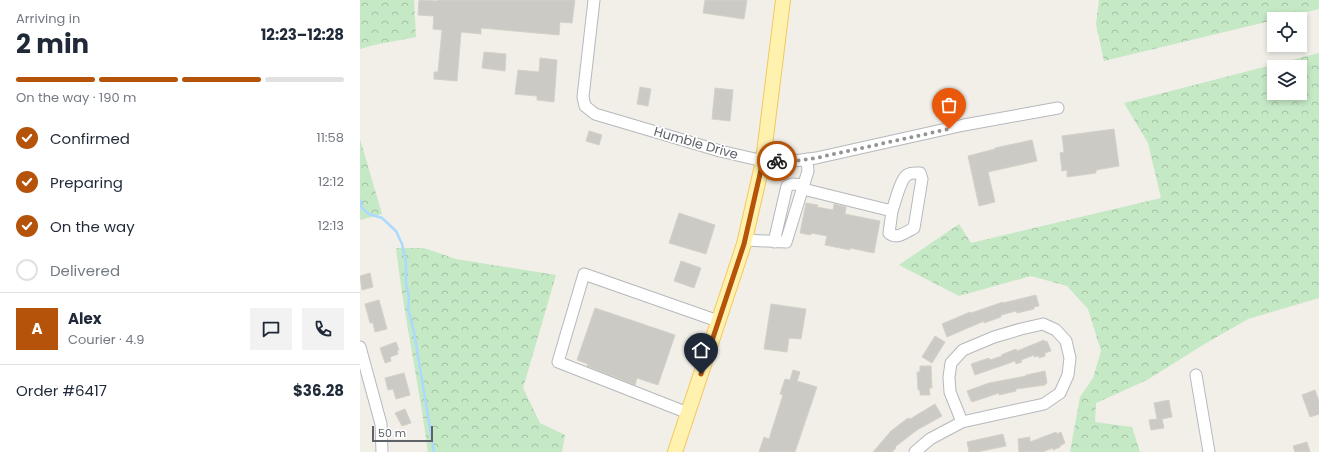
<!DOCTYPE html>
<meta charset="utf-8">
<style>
body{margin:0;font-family:Poppins,sans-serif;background:#f2f2f3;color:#1f2937;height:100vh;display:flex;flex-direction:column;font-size:15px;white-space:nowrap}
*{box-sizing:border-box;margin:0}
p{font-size:13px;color:#747a83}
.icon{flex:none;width:22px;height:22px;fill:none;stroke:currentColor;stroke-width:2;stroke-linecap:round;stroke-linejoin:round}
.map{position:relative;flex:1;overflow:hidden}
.details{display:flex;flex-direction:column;background:#fff;width:360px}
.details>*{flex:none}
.buttons{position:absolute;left:907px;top:12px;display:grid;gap:8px}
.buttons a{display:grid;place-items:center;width:40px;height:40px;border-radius:0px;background:#fff;box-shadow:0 2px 6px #0003;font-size:20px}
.scale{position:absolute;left:12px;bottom:10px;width:61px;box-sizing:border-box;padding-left:4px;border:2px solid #5f6368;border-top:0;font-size:11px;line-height:14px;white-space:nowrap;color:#5f6368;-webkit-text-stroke:3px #fff;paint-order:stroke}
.pin{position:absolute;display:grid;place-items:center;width:34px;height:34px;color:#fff;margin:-41px -17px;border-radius:50% 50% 50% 0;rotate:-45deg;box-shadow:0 0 4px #0007}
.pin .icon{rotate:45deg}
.courier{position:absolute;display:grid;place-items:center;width:40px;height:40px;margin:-20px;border:3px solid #b45309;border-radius:50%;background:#fff;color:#222;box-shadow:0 1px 5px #0007}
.head em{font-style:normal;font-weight:700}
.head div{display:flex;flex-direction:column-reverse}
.head{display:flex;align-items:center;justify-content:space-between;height:68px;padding:0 16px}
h1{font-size:26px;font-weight:700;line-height:30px}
.bar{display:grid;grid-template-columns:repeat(4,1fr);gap:6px 4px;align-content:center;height:48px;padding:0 16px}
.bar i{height:5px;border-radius:3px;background:#e0e1e3}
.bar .on{background:#b45309}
.bar p{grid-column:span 4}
.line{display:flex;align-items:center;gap:10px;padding:0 16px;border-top:1px solid #e0e1e3}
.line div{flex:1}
.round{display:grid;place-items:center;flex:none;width:42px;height:42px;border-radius:0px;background:#f2f2f3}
ol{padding:0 16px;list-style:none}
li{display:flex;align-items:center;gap:12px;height:44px}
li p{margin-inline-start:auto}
li .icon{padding:4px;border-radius:50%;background:#b45309;color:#fff;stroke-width:4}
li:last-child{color:#747a83}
li i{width:22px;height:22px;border:2px solid #e0e1e3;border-radius:50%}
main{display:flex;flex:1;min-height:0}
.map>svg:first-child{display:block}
.forest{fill:url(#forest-crowns);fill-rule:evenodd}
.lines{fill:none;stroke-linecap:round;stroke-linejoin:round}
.stream{stroke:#aadaff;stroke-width:2.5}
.building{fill:#cccac5;stroke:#d6d1c6}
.minor-casing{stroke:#b5b8bc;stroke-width:13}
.major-casing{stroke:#f2c960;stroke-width:16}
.minor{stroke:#fff;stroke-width:11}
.major{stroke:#fff2af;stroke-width:14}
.done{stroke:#929495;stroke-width:4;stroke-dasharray:0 7.2}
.route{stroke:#b45309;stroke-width:5}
.labels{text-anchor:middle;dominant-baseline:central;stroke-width:3.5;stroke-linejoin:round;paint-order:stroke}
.street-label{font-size:13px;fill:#5f6368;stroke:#fff}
</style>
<main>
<section class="details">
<div class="head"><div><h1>2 min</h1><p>Arriving in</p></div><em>12:23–12:28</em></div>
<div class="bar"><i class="on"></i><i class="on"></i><i class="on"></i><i></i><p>On the way · 190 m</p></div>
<ol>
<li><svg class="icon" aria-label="check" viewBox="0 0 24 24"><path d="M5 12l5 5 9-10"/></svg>Confirmed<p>11:58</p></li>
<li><svg class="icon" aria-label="check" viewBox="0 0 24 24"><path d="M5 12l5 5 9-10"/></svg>Preparing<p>12:12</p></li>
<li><svg class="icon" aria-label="check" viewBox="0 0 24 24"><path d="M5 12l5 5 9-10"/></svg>On the way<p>12:13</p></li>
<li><i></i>Delivered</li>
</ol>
<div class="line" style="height:72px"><b class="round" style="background:#b45309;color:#fff">A</b><div><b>Alex</b><p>Courier · 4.9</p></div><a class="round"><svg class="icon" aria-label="chat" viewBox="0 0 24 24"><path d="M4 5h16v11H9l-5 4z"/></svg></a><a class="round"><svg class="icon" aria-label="phone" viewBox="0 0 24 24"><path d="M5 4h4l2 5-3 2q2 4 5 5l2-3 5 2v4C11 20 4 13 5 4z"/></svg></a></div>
<div class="line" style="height:52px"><div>Order #6417</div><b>$36.28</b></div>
</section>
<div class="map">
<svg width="959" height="452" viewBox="0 0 959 452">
<defs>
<pattern id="forest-crowns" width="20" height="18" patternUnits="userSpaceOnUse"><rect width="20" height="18" fill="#c5e8c5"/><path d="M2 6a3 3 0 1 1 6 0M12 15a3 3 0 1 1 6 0" fill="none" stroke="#a3c0a4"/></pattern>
</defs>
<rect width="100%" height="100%" fill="#f1efe8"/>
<path class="forest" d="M 0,0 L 54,0 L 56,37 L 14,45 L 0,49 Z
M 739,0 L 959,0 L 959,9 L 919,19 L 914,19 L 914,20 L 744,61 L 736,24 Z
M 959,53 L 959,298 L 888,319 L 843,345 L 787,380 L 736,403 L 735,422 L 772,427 L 780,452 L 710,452 L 720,397 L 733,378 L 741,351 L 728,309 L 707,286 L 671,276 L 599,296 L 539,265 L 599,224 L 611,243 L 801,198 L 788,143 L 764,103 ZM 914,67 L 940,67 L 940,93 L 914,93 Z
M 0,139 L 22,214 L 0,220 Z
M 36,248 L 64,248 L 96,259 L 196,275 L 163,388 L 180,423 L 205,435 L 202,452 L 68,452 C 59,384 44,317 36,248 Z"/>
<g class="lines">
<path class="stream" d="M 0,200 L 2,208 L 9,214 L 22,218 L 36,231 L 42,244 L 46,262 L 46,283 L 49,297 L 48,309 L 54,332 L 74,452"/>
</g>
<path class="building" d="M 59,0 L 77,1 L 77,0 L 215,0 L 212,23 L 200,22 L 199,35 L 121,28 L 121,34 L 101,32 L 97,81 L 74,79 L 74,72 L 78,72 L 82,30 L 73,29 L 74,16 L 58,15 Z
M 345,0 L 387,0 L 384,19 L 343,13 Z
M 124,52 L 146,54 L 145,71 L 122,68 Z
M 180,58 L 197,60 L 194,102 L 177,100 L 177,96 L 155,94 L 158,70 L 179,72 Z
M 280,87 L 291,89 L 288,106 L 277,104 Z
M 355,88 L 373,90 L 370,121 L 352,119 Z
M 754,129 L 759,166 L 736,170 L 736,173 L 707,177 L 707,170 L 702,171 L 700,153 L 704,152 L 702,136 Z
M 229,131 L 242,135 L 239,145 L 226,141 Z
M 672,140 L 677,161 L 628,172 L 635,202 L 619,206 L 608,156 L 635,149 L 635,148 Z
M 446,203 L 458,205 L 457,207 L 473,210 L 474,204 L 486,207 L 485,214 L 520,221 L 514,253 L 490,248 L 490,250 L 465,245 L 467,236 L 451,233 L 451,235 L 440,233 Z
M 319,213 L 355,225 L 346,254 L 309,243 Z
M 321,261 L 341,268 L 334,288 L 314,281 Z
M 10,273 L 13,287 L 2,290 L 0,276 Z
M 676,295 L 679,306 L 674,307 L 674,309 L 657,313 L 656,311 L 641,315 L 641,317 L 624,323 L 624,321 L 587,337 L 582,324 L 610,312 L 611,313 L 643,302 L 643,303 Z
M 19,300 L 27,329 L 15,332 L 13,323 L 10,323 L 5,304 Z
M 411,304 L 446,309 L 441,339 L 429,338 L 427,352 L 404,349 Z
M 235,308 L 315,335 L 298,385 L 277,378 L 275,385 L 227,366 L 228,364 L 217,360 Z
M 575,336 L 585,342 L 572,363 L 562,357 Z
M 684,340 L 685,342 L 687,341 L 691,351 L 685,353 L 685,356 L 679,358 L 679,356 L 674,357 L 674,355 L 661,360 L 662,362 L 656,364 L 655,361 L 615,375 L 611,364 L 629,358 L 630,360 L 642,356 L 641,355 L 656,349 L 657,351 Z
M 36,342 L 39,350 L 37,350 L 38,354 L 30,357 L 31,361 L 25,363 L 20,348 Z
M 560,366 L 571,366 L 572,388 L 569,388 L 570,395 L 560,395 L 560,390 L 558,390 L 557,372 L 560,372 Z
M 433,370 L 440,372 L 437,381 L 457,387 L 435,452 L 399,452 L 404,437 L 409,439 L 423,395 L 420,394 L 425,379 L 430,380 Z
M 685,371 L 687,383 L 685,384 L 685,385 L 656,389 L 656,391 L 639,395 L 639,393 L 612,402 L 612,401 L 611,401 L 607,391 L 629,383 L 666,376 L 666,375 Z
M 44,373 L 50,395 L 36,399 L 33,389 L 28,390 L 25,378 Z
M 955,390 L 959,401 L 959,414 L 950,417 L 942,395 Z
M 809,400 L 812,417 L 802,419 L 804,428 L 791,430 L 789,420 L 797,419 L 794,403 Z
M 575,404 L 582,416 L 557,430 L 535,447 L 536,448 L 532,452 L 513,452 L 531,431 L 548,418 L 550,419 Z
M 45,409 L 51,423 L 42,426 L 35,413 Z
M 696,432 L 697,434 L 701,432 L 705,443 L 700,446 L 700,447 L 693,450 L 693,448 L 682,452 L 659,452 L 658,439 L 670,437 L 670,442 Z
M 643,434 L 646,446 L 617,452 L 609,452 L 607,442 Z
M 947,442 L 950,452 L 935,452 L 933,446 Z"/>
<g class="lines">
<g class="minor-casing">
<path id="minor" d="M 234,0 L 223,97 L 225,106 L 235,114 L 360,151 L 403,161 L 434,161 L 456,158 L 604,125 L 698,108
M 443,189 L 532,211 L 529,233 C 537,240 546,232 554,228 L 562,179 L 560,173 C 555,173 551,172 547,175 C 540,180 535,203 532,211
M 385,240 L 426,242 L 448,171 L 447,159
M 414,242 L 427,186 L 432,184 L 444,185
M 0,347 L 21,424 L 22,452
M 836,375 L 849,452
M 328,413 L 198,362 L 224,274 L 358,321
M 555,452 L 570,439 L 602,422 L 684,404 L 700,393 L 708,375 L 710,358 L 706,341 L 696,330 L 683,324 L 661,329 L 634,337 L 603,350 L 591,363 L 589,377 L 590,392 L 602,422"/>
</g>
<g class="major-casing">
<path id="major" d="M 315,452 L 384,244 L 403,161 L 423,0"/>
</g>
<use href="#minor" class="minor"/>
<use href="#major" class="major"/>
</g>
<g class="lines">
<path class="done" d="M 417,161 L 434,161 L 456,158 L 589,129"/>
<path class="route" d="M 341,374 L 384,244 L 403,161 L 417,161"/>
</g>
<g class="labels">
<g class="street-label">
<text transform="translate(336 143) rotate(16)">Humble Drive</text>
</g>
</g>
</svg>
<div class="buttons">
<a><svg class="icon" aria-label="locate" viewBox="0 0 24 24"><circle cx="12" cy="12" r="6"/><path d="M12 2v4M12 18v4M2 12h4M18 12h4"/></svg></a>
<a><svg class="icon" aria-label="layers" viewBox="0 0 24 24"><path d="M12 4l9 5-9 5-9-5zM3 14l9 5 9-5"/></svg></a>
</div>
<div class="scale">50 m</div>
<div class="pin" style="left:589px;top:129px;background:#ea580c"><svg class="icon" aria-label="bag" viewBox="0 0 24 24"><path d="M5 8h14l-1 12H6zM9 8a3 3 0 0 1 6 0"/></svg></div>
<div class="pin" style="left:341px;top:374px;background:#1f2937"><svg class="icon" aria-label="home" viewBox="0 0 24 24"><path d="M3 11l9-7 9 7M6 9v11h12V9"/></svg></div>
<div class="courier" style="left:417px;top:161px"><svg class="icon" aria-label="bike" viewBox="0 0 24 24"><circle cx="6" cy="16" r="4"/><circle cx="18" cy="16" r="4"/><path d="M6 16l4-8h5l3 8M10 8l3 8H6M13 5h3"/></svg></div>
</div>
</main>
